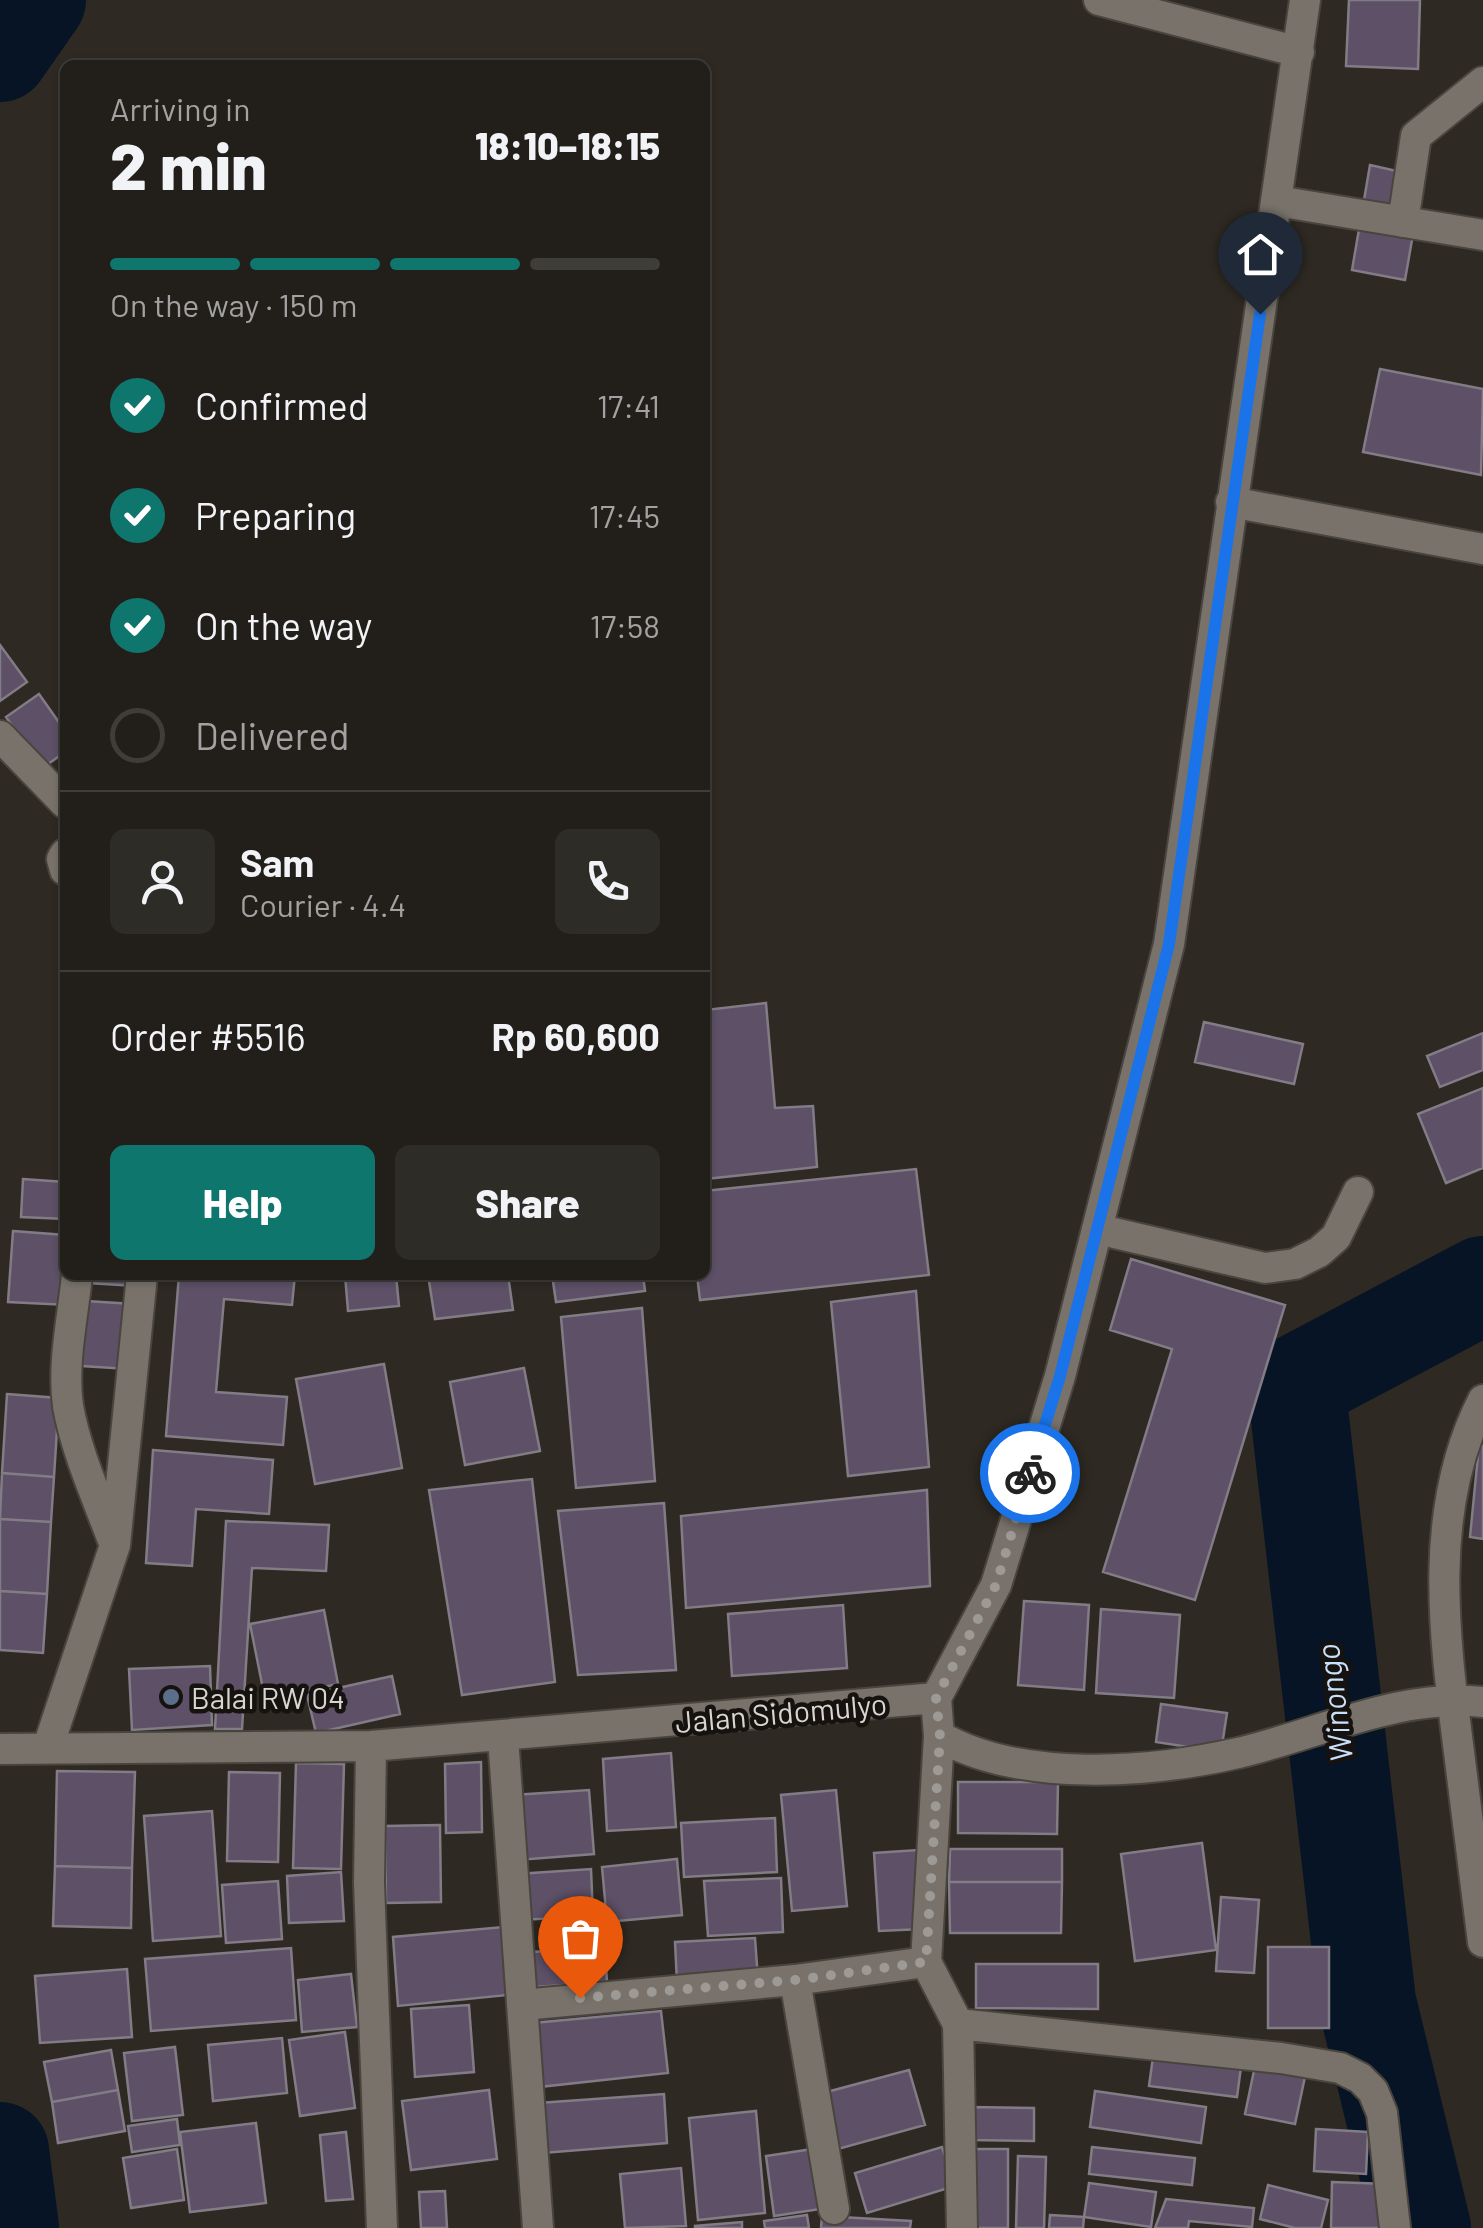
<!DOCTYPE html>
<meta charset="utf-8">
<style>
body{margin:0;font-family:Barlow,sans-serif;background:#2e2c27;color:#f1f3f6;height:100vh;display:flex;flex-direction:column;font-size:38px;white-space:nowrap}
*{box-sizing:border-box;margin:0}
p{font-size:32px;color:#a2a2a2}
.icon{flex:none;width:55px;height:55px;fill:none;stroke:currentColor;stroke-width:2;stroke-linecap:round;stroke-linejoin:round}
.map{position:relative;flex:1;overflow:hidden}
.sheet{position:absolute;left:60px;top:60px;width:650px;height:1220px;display:flex;flex-direction:column;background:#221f1a;border-radius:15px;box-shadow:0 2px 8px #0004,0 0 0 2px #3f3d39}
.sheet>*{flex:none}
.pin{position:absolute;display:grid;place-items:center;width:85px;height:85px;color:#fff;margin:-102px -42px;border-radius:50% 50% 50% 0;rotate:-45deg;box-shadow:0 0 10px #0007}
.pin .icon{rotate:45deg}
.courier{position:absolute;display:grid;place-items:center;width:100px;height:100px;margin:-50px;border:8px solid #1a73e8;border-radius:50%;background:#fff;color:#222;box-shadow:0 2px 12px #0007}
.head em{font-style:normal;font-weight:800}
.head div{display:flex;flex-direction:column-reverse}
.head{display:flex;align-items:center;justify-content:space-between;height:170px;padding:0 50px}
h1{font-size:65px;font-weight:800;line-height:75px}
.bar{display:grid;grid-template-columns:repeat(4,1fr);gap:15px 10px;align-content:center;height:120px;padding:0 50px}
.bar i{height:12px;border-radius:8px;background:#3f3d39}
.bar .active{background:#0f766e}
.bar p{grid-column:span 4}
.line{display:flex;align-items:center;gap:25px;padding:0 50px;border-top:2px solid #3f3d39}
.line div{flex:1}
.round{display:grid;place-items:center;flex:none;width:105px;height:105px;border-radius:15px;background:#2e2c27}
ol{padding:0 50px;list-style:none}
li{display:flex;align-items:center;gap:30px;height:110px}
li p{margin-inline-start:auto}
li .icon{padding:10px;border-radius:50%;background:#0f766e;color:#fff;stroke-width:4}
li:last-child{color:#a2a2a2}
li i{width:55px;height:55px;border:5px solid #3f3d39;border-radius:50%}
.button{display:flex;gap:20px;margin-top:auto;padding:20px 50px}
.button a{flex:1;height:115px;border-radius:15px;background:#0f766e;color:#fff;font-size:40px;font-weight:800;line-height:115px;text-align:center}
.button a+a{background:#2e2c27;color:#f1f3f6}
.map>svg:first-child{display:block}
.lines{fill:none;stroke-linecap:round;stroke-linejoin:round}
.river{stroke:#061426;stroke-width:98}
.building{fill:#5d5067;stroke:#817c85;stroke-width:2.5}
.minor-casing{stroke:#49453e;stroke-width:34}
.minor{stroke:#78726a;stroke-width:30}
.done{stroke:#9d9994;stroke-width:10;stroke-dasharray:0 18}
.route{stroke:#1a73e8;stroke-width:12}
.service-dot{fill:#5c6f8a;stroke:#15120f;stroke-width:4}
.labels{text-anchor:middle;dominant-baseline:central;stroke-width:9;stroke-linejoin:round;paint-order:stroke}
.poi-label{font-size:30px;fill:#d9d6d1;stroke:#15120f;text-anchor:start}
.street-label{font-size:30px;fill:#d9d6d1;stroke:#15120f}
.water-label{font-size:32px;font-style:italic;fill:#cadff9;stroke:#15120f}
</style>
<div class="map">
<svg width="1483" height="2228" viewBox="0 0 1483 2228">
<rect width="100%" height="100%" fill="#2e2922"/>
<g class="lines">
<path class="river" d="M 0,53 L 37,0
M 0,2151 L 10,2228
M 1422,2228 L 1367,2002 L 1296,1384 L 1483,1285"/>
</g>
<path class="building" d="M 1349,0 L 1420,0 L 1418,69 L 1346,66 Z
M 1370,165 L 1423,177 L 1405,280 L 1352,270 Z
M 1380,369 L 1483,389 L 1481,475 L 1363,452 Z
M 0,645 L 27,682 L 0,701 Z
M 39,694 L 65,731 L 65,752 L 41,769 L 6,717 Z
M 766,1003 L 775,1108 L 813,1106 L 817,1167 L 705,1179 L 705,1010 Z
M 1204,1022 L 1303,1044 L 1294,1084 L 1195,1062 Z
M 1483,1033 L 1483,1070 L 1440,1087 L 1427,1056 Z
M 1483,1088 L 1483,1168 L 1446,1183 L 1418,1114 Z
M 916,1169 L 929,1275 L 700,1300 L 697,1275 L 705,1275 L 705,1191 Z
M 23,1179 L 65,1182 L 65,1219 L 21,1217 Z
M 13,1231 L 65,1235 L 68,1305 L 8,1302 Z
M 1131,1259 L 1285,1305 L 1195,1600 L 1103,1572 L 1172,1349 L 1110,1330 Z
M 89,1275 L 135,1275 L 135,1286 L 88,1283 Z
M 179,1275 L 295,1275 L 292,1305 L 224,1299 L 216,1392 L 287,1397 L 283,1445 L 166,1436 Z
M 345,1275 L 396,1275 L 399,1306 L 348,1311 Z
M 428,1275 L 508,1275 L 513,1310 L 435,1319 Z
M 552,1275 L 643,1275 L 645,1291 L 556,1302 Z
M 916,1291 L 929,1467 L 848,1476 L 831,1302 Z
M 86,1301 L 133,1304 L 128,1369 L 82,1366 Z
M 642,1308 L 655,1481 L 576,1488 L 561,1317 Z
M 384,1364 L 402,1468 L 315,1484 L 296,1379 Z
M 524,1368 L 540,1451 L 465,1465 L 450,1382 Z
M 7,1394 L 59,1398 L 54,1477 L 2,1473 Z
M 1479,1445 L 1483,1446 L 1483,1539 L 1470,1537 Z
M 153,1450 L 273,1460 L 269,1514 L 196,1509 L 192,1566 L 146,1563 Z
M 2,1473 L 54,1477 L 51,1522 L 0,1519 Z
M 532,1479 L 555,1682 L 462,1695 L 429,1490 Z
M 927,1490 L 930,1586 L 686,1608 L 681,1516 Z
M 664,1503 L 676,1670 L 578,1675 L 558,1511 Z
M 0,1519 L 51,1522 L 47,1594 L 0,1591 Z
M 226,1521 L 329,1525 L 326,1571 L 252,1568 L 242,1729 L 215,1729 Z
M 0,1591 L 47,1594 L 43,1653 L 0,1650 Z
M 1024,1601 L 1089,1605 L 1084,1690 L 1018,1685 Z
M 843,1605 L 847,1668 L 732,1676 L 728,1614 Z
M 1101,1609 L 1180,1615 L 1174,1698 L 1096,1693 Z
M 324,1610 L 338,1684 L 265,1699 L 250,1624 Z
M 210,1666 L 212,1725 L 132,1730 L 129,1669 Z
M 392,1676 L 400,1714 L 316,1733 L 307,1695 Z
M 1161,1704 L 1227,1713 L 1221,1752 L 1156,1742 Z
M 671,1753 L 676,1827 L 607,1831 L 603,1759 Z
M 481,1762 L 482,1832 L 446,1833 L 445,1764 Z
M 296,1763 L 344,1764 L 341,1869 L 293,1868 Z
M 57,1771 L 135,1772 L 132,1868 L 55,1866 Z
M 229,1772 L 280,1773 L 278,1862 L 227,1861 Z
M 958,1782 L 1058,1782 L 1057,1834 L 958,1833 Z
M 589,1790 L 594,1854 L 518,1860 L 513,1795 Z
M 836,1790 L 847,1906 L 792,1911 L 781,1795 Z
M 212,1811 L 221,1936 L 153,1941 L 144,1816 Z
M 775,1818 L 777,1872 L 684,1877 L 681,1823 Z
M 440,1825 L 441,1902 L 386,1903 L 385,1826 Z
M 1202,1843 L 1216,1950 L 1135,1961 L 1121,1854 Z
M 950,1849 L 1062,1849 L 1062,1882 L 949,1882 Z
M 918,1850 L 922,1929 L 879,1931 L 874,1853 Z
M 677,1859 L 682,1915 L 607,1922 L 602,1867 Z
M 55,1866 L 132,1868 L 131,1928 L 53,1926 Z
M 591,1869 L 593,1916 L 520,1920 L 517,1874 Z
M 341,1872 L 344,1921 L 289,1923 L 287,1876 Z
M 781,1878 L 783,1932 L 708,1936 L 704,1881 Z
M 278,1881 L 282,1939 L 226,1943 L 222,1885 Z
M 949,1882 L 1062,1882 L 1061,1933 L 950,1933 Z
M 1221,1897 L 1259,1900 L 1254,1973 L 1216,1971 Z
M 503,1927 L 508,1995 L 398,2006 L 393,1937 Z
M 755,1938 L 758,1979 L 677,1983 L 675,1942 Z
M 605,1947 L 607,1982 L 536,1987 L 533,1952 Z
M 1268,1947 L 1329,1947 L 1329,2028 L 1268,2028 Z
M 291,1948 L 296,2020 L 151,2031 L 145,1959 Z
M 976,1964 L 1098,1964 L 1098,2009 L 976,2008 Z
M 127,1969 L 132,2037 L 40,2043 L 35,1976 Z
M 351,1974 L 357,2027 L 302,2032 L 298,1980 Z
M 469,2005 L 474,2072 L 415,2077 L 411,2009 Z
M 661,2011 L 668,2073 L 539,2087 L 533,2023 Z
M 345,2032 L 355,2108 L 300,2116 L 289,2040 Z
M 282,2038 L 287,2093 L 213,2101 L 208,2045 Z
M 175,2047 L 183,2115 L 132,2121 L 124,2053 Z
M 111,2050 L 118,2090 L 52,2102 L 44,2062 Z
M 1153,2057 L 1241,2067 L 1237,2097 L 1149,2086 Z
M 1256,2061 L 1306,2072 L 1295,2124 L 1245,2114 Z
M 909,2070 L 925,2125 L 838,2149 L 823,2093 Z
M 118,2090 L 125,2131 L 58,2143 L 52,2102 Z
M 489,2090 L 497,2159 L 411,2170 L 402,2101 Z
M 1095,2091 L 1206,2107 L 1201,2143 L 1090,2127 Z
M 664,2094 L 667,2143 L 543,2153 L 539,2103 Z
M 971,2107 L 1034,2108 L 1034,2141 L 971,2140 Z
M 756,2111 L 765,2213 L 698,2220 L 689,2118 Z
M 177,2119 L 180,2145 L 132,2152 L 128,2126 Z
M 256,2123 L 266,2203 L 190,2212 L 180,2132 Z
M 1316,2129 L 1368,2132 L 1366,2174 L 1314,2171 Z
M 346,2132 L 353,2199 L 326,2201 L 320,2135 Z
M 942,2147 L 955,2186 L 867,2213 L 855,2173 Z
M 1092,2147 L 1195,2158 L 1192,2185 L 1089,2174 Z
M 819,2148 L 827,2208 L 774,2216 L 766,2156 Z
M 177,2149 L 184,2200 L 131,2208 L 123,2158 Z
M 969,2149 L 1008,2149 L 1008,2228 L 969,2228 Z
M 1018,2156 L 1046,2157 L 1044,2228 L 1016,2228 Z
M 681,2168 L 686,2226 L 625,2228 L 620,2174 Z
M 1332,2182 L 1387,2184 L 1386,2228 L 1331,2228 Z
M 1089,2183 L 1156,2192 L 1151,2227 L 1084,2217 Z
M 1268,2185 L 1328,2200 L 1321,2228 L 1295,2228 L 1260,2219 Z
M 445,2191 L 447,2228 L 421,2228 L 419,2192 Z
M 1166,2199 L 1254,2208 L 1252,2227 L 1189,2221 L 1188,2228 L 1155,2228 Z
M 807,2215 L 809,2228 L 765,2228 L 764,2221 Z
M 1050,2215 L 1084,2217 L 1083,2228 L 1049,2228 Z
M 822,2216 L 911,2221 L 910,2228 L 821,2228 Z
M 742,2222 L 742,2228 L 695,2228 L 695,2226 Z"/>
<g class="lines">
<g class="minor-casing">
<path id="minor" d="M 1099,0 L 1299,52
M 1277,201 L 1483,235
M 1403,222 L 1416,136 L 1483,82
M 1231,502 L 1483,549
M 0,736 L 65,803
M 65,854 L 62,859 L 65,870
M 1097,1229 L 1265,1268 L 1295,1264 L 1319,1252 L 1336,1237 L 1358,1192
M 77,1275 C 73,1316 62,1364 68,1406 C 76,1451 96,1495 112,1538
M 1483,1400 C 1427,1509 1444,1635 1459,1752 C 1467,1815 1475,1879 1483,1942
M 936,1698 L 996,1585 L 1060,1376 L 1169,944 L 1305,0
M 936,1698 L 939,1736 C 1020,1783 1150,1773 1238,1753 C 1319,1734 1399,1693 1483,1702
M 939,1736 L 926,1962 L 958,2024 L 962,2228
M 503,1737 L 538,2228
M 371,1746 L 369,1883 L 382,2228
M 48,1747 L 115,1545 L 142,1275
M 0,1749 L 371,1746 L 936,1698
M 795,1980 L 834,2209
M 522,2005 L 795,1980 L 926,1962
M 958,2024 L 1281,2058 L 1340,2068 L 1360,2078 L 1373,2091 L 1382,2113 L 1395,2228"/>
</g>
<use href="#minor" class="minor"/>
</g>
<g class="lines">
<path class="done" d="M 580,1998 L 796,1980 L 926,1962 L 940,1736 L 936,1698 L 996,1585 L 1030,1473"/>
<path class="route" d="M 1030,1473 L 1060,1376 L 1169,944 L 1260,314"/>
</g>
<circle class="service-dot" cx="171" cy="1697" r="10"/>
<g class="labels">
<g class="poi-label">
<text x="191" y="1697">Balai RW 04</text>
</g>
<g class="street-label">
<text transform="translate(781 1712) rotate(-5)">Jalan Sidomulyo</text>
</g>
<g class="water-label">
<text transform="translate(1333 1703) rotate(-97)">Winongo</text>
</g>
</g>
</svg>
<div class="pin" style="left:580px;top:1998px;background:#ea580c"><svg class="icon" aria-label="bag" viewBox="0 0 24 24"><path d="M5 8h14l-1 12H6zM9 8a3 3 0 0 1 6 0"/></svg></div>
<div class="pin" style="left:1260px;top:314px;background:#1f2937"><svg class="icon" aria-label="home" viewBox="0 0 24 24"><path d="M3 11l9-7 9 7M6 9v11h12V9"/></svg></div>
<div class="courier" style="left:1030px;top:1473px"><svg class="icon" aria-label="bike" viewBox="0 0 24 24"><circle cx="6" cy="16" r="4"/><circle cx="18" cy="16" r="4"/><path d="M6 16l4-8h5l3 8M10 8l3 8H6M13 5h3"/></svg></div>
<section class="sheet">
<div class="head"><div><h1>2 min</h1><p>Arriving in</p></div><em>18:10–18:15</em></div>
<div class="bar"><i class="active"></i><i class="active"></i><i class="active"></i><i></i><p>On the way · 150 m</p></div>
<ol>
<li><svg class="icon" aria-label="check" viewBox="0 0 24 24"><path d="M5 12l5 5 9-10"/></svg>Confirmed<p>17:41</p></li>
<li><svg class="icon" aria-label="check" viewBox="0 0 24 24"><path d="M5 12l5 5 9-10"/></svg>Preparing<p>17:45</p></li>
<li><svg class="icon" aria-label="check" viewBox="0 0 24 24"><path d="M5 12l5 5 9-10"/></svg>On the way<p>17:58</p></li>
<li><i></i>Delivered</li>
</ol>
<div class="line" style="height:180px"><a class="round"><svg class="icon" aria-label="person" viewBox="0 0 24 24"><circle cx="12" cy="8" r="4"/><path d="M4 21q1-7 8-7t8 7"/></svg></a><div><b>Sam</b><p>Courier · 4.4</p></div><a class="round"><svg class="icon" aria-label="phone" viewBox="0 0 24 24"><path d="M5 4h4l2 5-3 2q2 4 5 5l2-3 5 2v4C11 20 4 13 5 4z"/></svg></a></div>
<div class="line" style="height:130px"><div>Order #5516</div><b>Rp 60,600</b></div>
<div class="button"><a>Help</a><a>Share</a></div>
</section>
</div>
